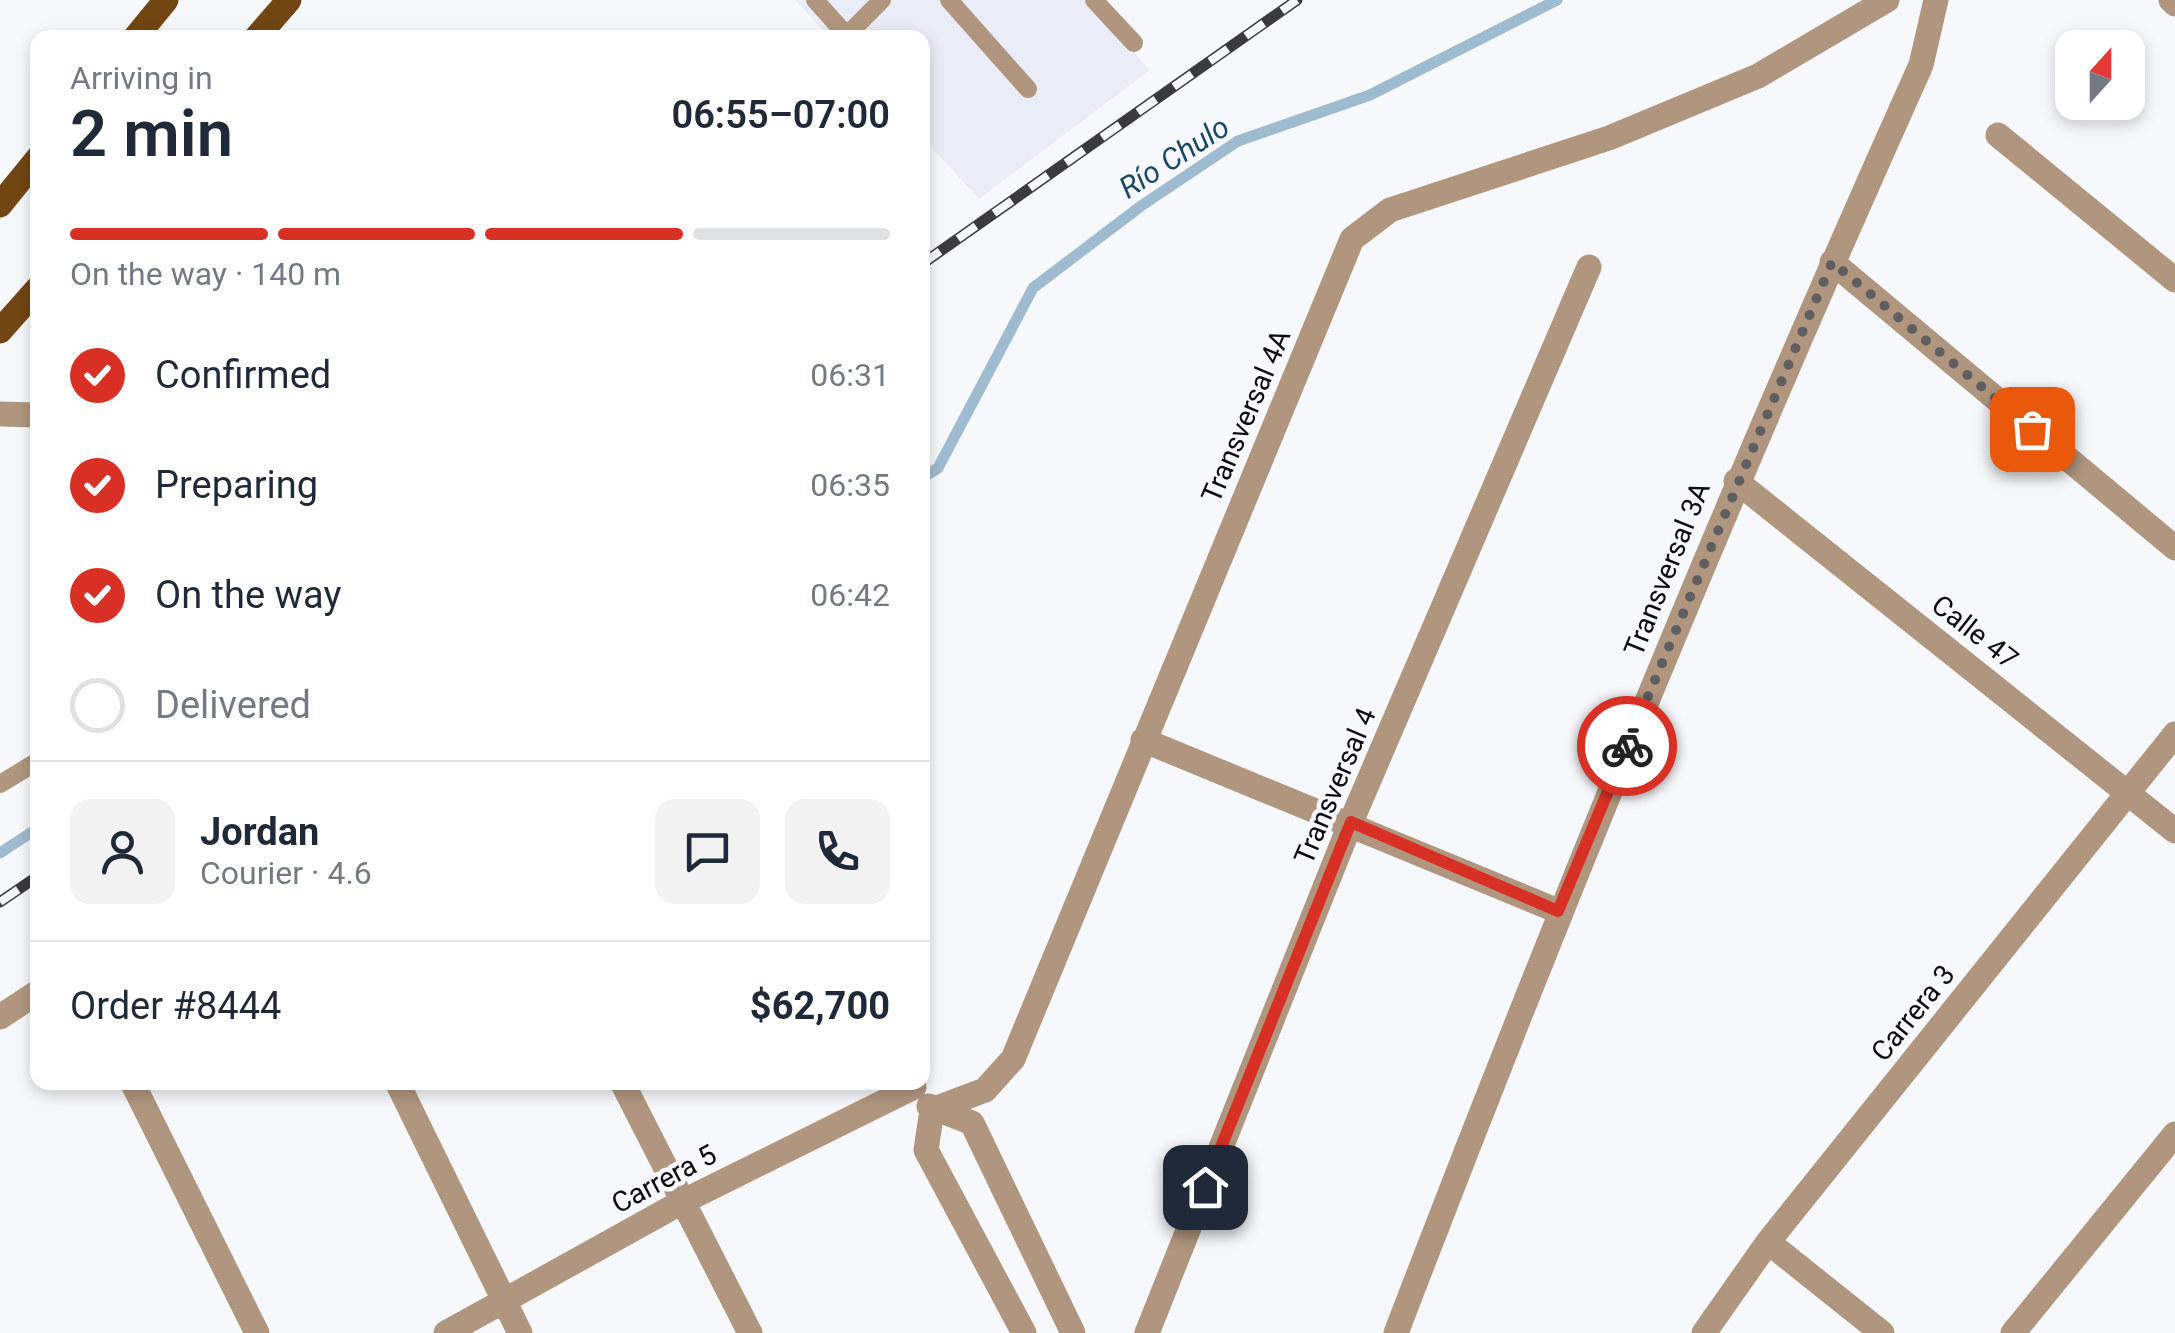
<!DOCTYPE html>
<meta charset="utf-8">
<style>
body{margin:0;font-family:Roboto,sans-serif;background:#f2f2f3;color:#1f2937;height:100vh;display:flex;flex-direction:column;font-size:38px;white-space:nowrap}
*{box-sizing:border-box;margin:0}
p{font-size:32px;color:#747a83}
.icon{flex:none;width:55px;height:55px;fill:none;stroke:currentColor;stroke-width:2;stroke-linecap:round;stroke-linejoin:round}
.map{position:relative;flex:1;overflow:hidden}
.sheet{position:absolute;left:30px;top:30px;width:900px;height:1060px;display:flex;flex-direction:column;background:#fff;border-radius:20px;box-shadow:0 5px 15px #0003}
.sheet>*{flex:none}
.needle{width:65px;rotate:21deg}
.buttons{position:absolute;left:2055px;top:30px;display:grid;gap:20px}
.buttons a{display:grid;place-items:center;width:90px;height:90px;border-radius:20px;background:#fff;box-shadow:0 5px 15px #0003;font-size:50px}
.pin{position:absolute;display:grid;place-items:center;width:85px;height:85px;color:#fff;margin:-42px;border-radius:20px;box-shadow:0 5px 15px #0006}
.courier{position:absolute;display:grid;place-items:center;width:100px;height:100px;margin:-50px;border:8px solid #d93025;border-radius:50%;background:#fff;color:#222;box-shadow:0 2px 12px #0007}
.headline em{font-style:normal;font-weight:600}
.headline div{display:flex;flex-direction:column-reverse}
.headline{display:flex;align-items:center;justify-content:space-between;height:170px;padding:0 40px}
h1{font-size:65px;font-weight:600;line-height:75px}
.bar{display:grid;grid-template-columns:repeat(4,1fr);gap:15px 10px;align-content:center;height:120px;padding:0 40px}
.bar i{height:12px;border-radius:8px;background:#e0e1e3}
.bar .active{background:#d93025}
.bar p{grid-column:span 4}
.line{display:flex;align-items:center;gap:25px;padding:0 40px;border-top:2px solid #e0e1e3}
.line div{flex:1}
.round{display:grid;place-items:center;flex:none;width:105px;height:105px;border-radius:20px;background:#f2f2f3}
ol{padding:0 40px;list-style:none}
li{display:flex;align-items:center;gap:30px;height:110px}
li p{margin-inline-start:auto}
li .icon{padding:10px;border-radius:50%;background:#d93025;color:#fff;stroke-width:4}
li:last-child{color:#747a83}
li i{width:55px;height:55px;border:5px solid #e0e1e3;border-radius:50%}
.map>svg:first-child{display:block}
.built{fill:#eaecf7}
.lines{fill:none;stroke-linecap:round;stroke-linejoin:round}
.stream{stroke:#9fbbcf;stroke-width:11}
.service{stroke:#b0967e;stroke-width:18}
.minor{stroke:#b0967e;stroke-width:25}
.primary{stroke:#714612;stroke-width:25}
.rail-casing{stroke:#3b3b3d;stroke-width:11}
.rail{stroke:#f7f8fb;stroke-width:8;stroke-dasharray:22;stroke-linecap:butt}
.done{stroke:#5f5f62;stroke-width:10;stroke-dasharray:0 18}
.route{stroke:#d93025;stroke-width:12}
.labels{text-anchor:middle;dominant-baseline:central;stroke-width:9;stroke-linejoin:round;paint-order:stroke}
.street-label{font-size:28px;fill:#0d0d0f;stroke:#f7f8fb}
.water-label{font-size:30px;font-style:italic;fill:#174866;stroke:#f7f8fb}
</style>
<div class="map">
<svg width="2175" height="1333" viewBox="0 0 2175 1333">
<rect width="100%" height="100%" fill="#f7f8fb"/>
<path class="built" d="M 795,0 L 1087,0 L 1150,70 L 979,199 L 923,138 L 922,38 L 829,37 Z"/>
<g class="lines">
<path class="stream" d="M 922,478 L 938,468 L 1033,288 L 1141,206 L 1238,141 L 1370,95 L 1557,0
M 0,853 L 38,828"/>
<path class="service" d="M 815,0 L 849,38
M 949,0 L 1028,89
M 1094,0 L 1134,43
M 847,35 L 882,0
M 0,784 L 38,761"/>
<path class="minor" d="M 2171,0 L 2175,4
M 1998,135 L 2175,280
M 1832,262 L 2175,548
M 0,414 L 38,415
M 1736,481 L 2175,831
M 1143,740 L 1558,911
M 0,1017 L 38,992
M 132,1082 L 257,1333
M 397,1082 L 520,1333
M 622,1082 L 750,1333
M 929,1106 L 972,1123 L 1073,1333
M 932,1110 L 985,1090 L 1013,1059 L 1352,239 L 1390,210 L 1609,138 L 1758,76 L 1887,0
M 932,1110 L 926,1150 L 1024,1333
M 1768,1242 L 1882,1333
M 446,1333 L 680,1203 L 914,1087
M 1147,1333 L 1351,822 L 1589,267
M 1396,1333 C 1560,905 1733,483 1921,65 L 1936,0
M 1704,1333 L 1768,1242 L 2175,734
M 2013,1333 L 2175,1134"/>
<path class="primary" d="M 135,38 L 166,0
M 256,38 L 289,0
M 0,205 L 38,158
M 0,331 L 38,288"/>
<g class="rail-casing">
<path id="rail" d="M 922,264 L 1297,0
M 0,902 L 38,876"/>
</g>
<use href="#rail" class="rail"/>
</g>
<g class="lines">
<path class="done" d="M 1627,746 L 1832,262 L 2032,429"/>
<path class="route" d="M 1205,1187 L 1351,822 L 1558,911 L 1627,746"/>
</g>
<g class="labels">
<g class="street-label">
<text transform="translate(1246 416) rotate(-67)">Transversal 4A</text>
<text transform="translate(1667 569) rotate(-68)">Transversal 3A</text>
<text transform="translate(1975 632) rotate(38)">Calle 47</text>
<text transform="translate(1335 786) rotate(-67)">Transversal 4</text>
<text transform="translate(1913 1013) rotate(-51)">Carrera 3</text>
<text transform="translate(664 1179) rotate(-28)">Carrera 5</text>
</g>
<g class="water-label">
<text transform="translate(1174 157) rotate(-33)">Río Chulo</text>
</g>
</g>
</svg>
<div class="buttons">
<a><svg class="needle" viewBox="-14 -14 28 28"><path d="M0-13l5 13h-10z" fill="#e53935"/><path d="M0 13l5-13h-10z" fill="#747a83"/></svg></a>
</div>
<div class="pin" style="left:2032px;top:429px;background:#ea580c"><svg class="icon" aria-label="bag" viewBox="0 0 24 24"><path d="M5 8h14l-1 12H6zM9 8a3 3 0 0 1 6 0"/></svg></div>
<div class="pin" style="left:1205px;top:1187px;background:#1f2937"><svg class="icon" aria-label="home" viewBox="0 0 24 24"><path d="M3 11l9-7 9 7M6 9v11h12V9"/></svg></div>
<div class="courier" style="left:1627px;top:746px"><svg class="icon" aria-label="bike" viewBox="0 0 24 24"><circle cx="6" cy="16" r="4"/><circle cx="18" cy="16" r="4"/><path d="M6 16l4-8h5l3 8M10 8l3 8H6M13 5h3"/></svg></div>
<section class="sheet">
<div class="headline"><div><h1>2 min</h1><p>Arriving in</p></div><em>06:55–07:00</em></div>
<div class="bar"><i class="active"></i><i class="active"></i><i class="active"></i><i></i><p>On the way · 140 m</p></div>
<ol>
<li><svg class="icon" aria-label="check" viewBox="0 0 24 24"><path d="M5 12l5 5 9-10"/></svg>Confirmed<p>06:31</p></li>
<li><svg class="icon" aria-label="check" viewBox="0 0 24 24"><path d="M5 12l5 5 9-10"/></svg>Preparing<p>06:35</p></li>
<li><svg class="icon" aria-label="check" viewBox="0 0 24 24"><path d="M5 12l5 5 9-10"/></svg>On the way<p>06:42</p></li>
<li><i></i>Delivered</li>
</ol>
<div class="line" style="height:180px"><a class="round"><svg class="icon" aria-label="person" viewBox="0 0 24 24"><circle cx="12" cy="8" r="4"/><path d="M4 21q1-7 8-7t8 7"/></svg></a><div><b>Jordan</b><p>Courier · 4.6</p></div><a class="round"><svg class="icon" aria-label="chat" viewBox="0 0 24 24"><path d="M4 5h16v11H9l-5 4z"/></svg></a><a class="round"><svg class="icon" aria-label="phone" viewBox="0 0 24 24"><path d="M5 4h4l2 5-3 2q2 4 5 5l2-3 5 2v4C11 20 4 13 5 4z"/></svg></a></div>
<div class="line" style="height:130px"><div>Order #8444</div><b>$62,700</b></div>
</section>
</div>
